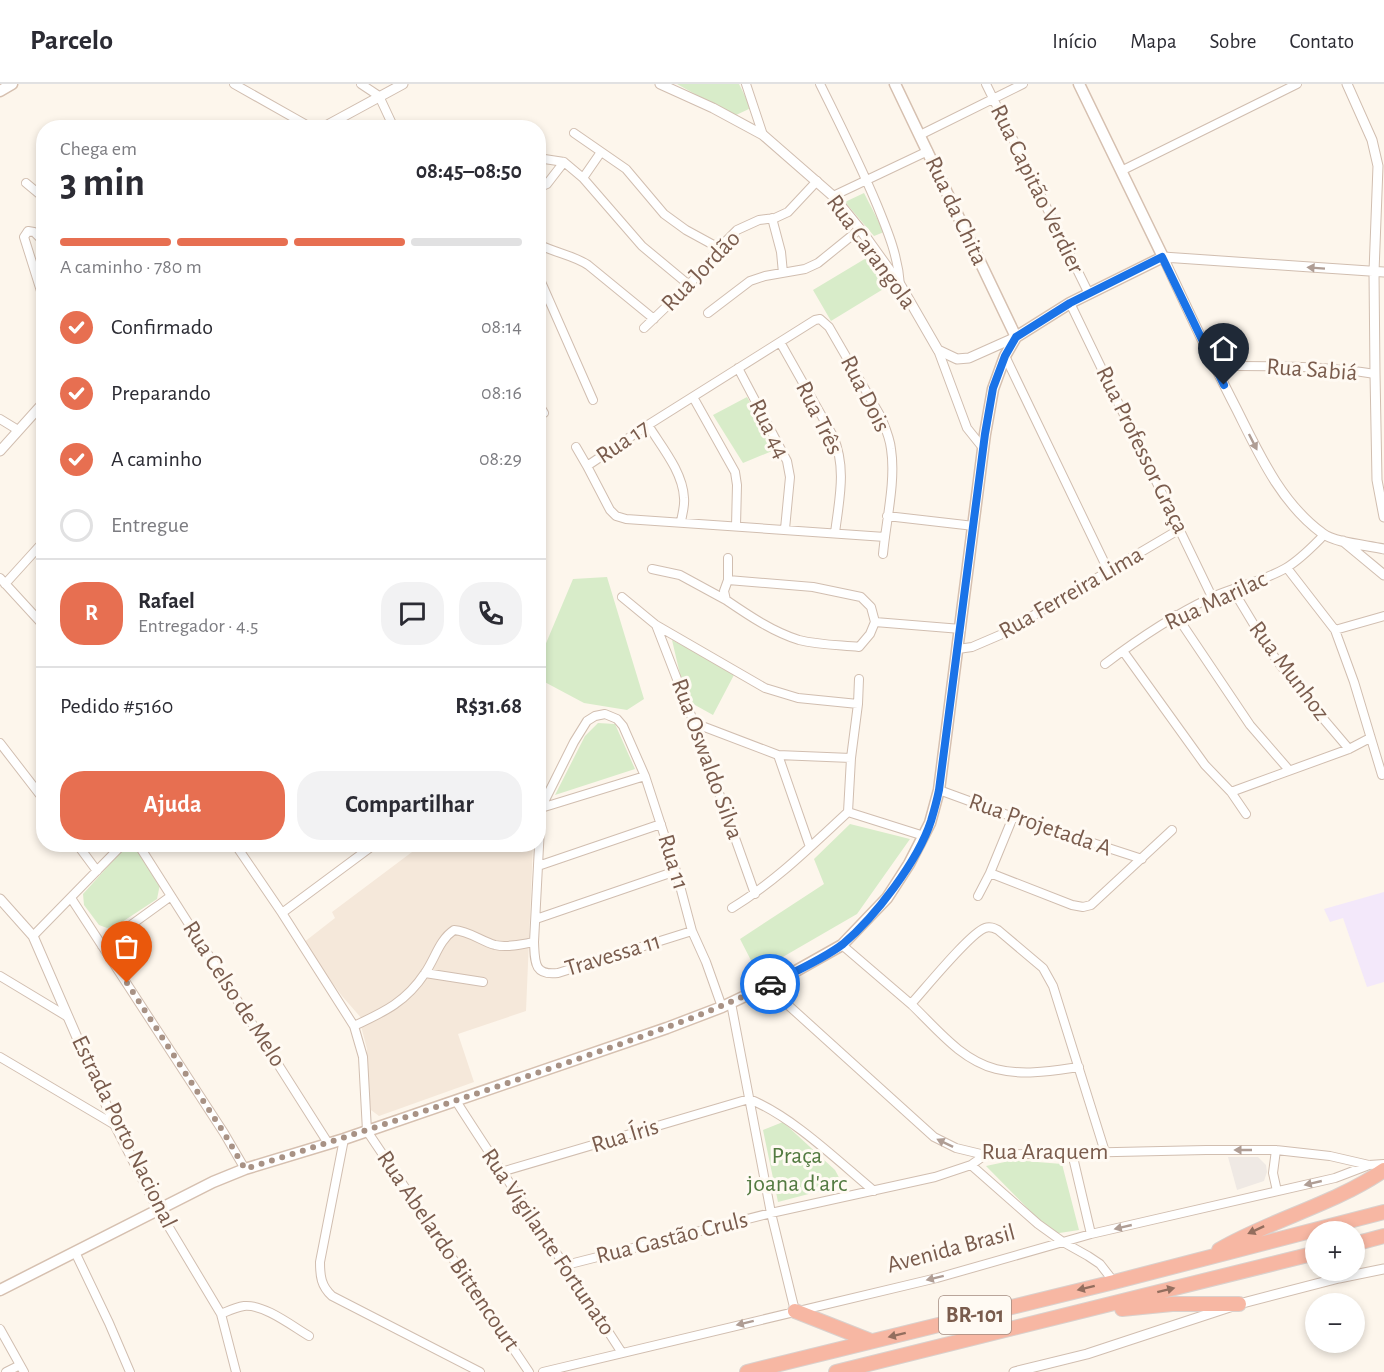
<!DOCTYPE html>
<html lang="pt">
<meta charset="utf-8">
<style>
body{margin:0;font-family:"Alegreya Sans",sans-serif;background:#f2f2f3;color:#2b2b33;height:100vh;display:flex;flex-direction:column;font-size:22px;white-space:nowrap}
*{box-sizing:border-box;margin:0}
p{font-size:20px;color:#7c7c81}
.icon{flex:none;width:33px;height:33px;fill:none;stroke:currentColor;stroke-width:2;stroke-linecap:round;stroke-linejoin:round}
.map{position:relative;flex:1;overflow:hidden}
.panel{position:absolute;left:36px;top:36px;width:510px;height:732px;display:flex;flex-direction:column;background:#fff;border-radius:24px;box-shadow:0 3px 9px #0003}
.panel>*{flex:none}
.tools{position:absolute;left:1305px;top:1137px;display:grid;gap:12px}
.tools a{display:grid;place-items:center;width:60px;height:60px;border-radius:50%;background:#fff;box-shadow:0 3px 9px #0003;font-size:30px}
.pin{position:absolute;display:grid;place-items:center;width:51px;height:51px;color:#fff;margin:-62px -26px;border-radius:50% 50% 50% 0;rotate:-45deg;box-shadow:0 0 6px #0007}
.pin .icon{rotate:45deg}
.courier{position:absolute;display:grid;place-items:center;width:60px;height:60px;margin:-30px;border:4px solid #1a73e8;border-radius:50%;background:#fff;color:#222;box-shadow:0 2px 8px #0007}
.head em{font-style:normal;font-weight:600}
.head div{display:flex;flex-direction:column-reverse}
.head{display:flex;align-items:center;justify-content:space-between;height:102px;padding:0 24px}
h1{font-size:39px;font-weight:600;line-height:45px}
.bar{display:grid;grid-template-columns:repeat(4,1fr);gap:9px 6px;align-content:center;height:72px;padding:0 24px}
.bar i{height:8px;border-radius:4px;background:#e1e1e2}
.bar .active{background:#e76f51}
.bar p{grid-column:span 4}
.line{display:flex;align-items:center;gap:15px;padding:0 24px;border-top:2px solid #e1e1e2}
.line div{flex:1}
.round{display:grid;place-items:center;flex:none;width:63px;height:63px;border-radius:24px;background:#f2f2f3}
ol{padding:0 24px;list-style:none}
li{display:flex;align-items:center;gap:18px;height:66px}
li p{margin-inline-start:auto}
li .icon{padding:6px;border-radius:50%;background:#e76f51;color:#fff;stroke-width:4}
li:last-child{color:#7c7c81}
li i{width:33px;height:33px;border:3px solid #e1e1e2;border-radius:50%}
.cta{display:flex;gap:12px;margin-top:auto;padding:12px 24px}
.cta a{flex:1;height:69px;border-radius:24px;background:#e76f51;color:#fff;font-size:24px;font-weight:600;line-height:69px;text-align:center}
.cta a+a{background:#f2f2f3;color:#2b2b33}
header{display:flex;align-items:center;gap:36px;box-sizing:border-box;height:84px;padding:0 30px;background:#fff;border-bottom:2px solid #e1e1e2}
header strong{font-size:28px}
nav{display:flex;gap:33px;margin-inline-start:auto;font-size:21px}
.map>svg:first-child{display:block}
.residential{fill:#f5e8da}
.industrial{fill:#efe9e4}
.education{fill:#f3e8fa}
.green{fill:#d8ecc9}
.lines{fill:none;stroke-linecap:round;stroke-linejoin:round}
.minor-casing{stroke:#d1beb0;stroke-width:10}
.tertiary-casing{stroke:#d1beb0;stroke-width:11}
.secondary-casing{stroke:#d6c0b0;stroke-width:13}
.motorway-casing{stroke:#dad1cd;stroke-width:16}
.minor{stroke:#fff;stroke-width:8}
.tertiary{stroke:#fff;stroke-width:9}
.secondary{stroke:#fff;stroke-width:10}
.motorway{stroke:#f7b7a3;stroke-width:14}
.oneway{fill:#af9d94}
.oneway2{fill:#936e5e}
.done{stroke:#a89285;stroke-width:6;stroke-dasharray:0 10.8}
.route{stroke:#1a73e8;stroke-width:8}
.labels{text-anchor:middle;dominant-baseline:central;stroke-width:6;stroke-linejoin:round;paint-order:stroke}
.shield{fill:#fffaf3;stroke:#a28b7f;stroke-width:1.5}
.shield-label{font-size:22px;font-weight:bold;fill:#7a5c4d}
.street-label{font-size:24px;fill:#7a5c4d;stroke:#fffaf3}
.park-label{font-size:24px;fill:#537a41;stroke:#fffaf3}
</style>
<header>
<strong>Parcelo</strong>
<nav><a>Início</a><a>Mapa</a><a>Sobre</a><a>Contato</a></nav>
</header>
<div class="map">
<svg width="1384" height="1288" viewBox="0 0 1384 1288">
<rect width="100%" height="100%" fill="#fdf6ec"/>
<path class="residential" d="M 418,761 L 533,761 L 526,927 L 458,950 L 474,998 L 379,1032 L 371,1026 L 366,986 L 367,965 L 361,942 L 363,936 L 342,912 L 303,859 L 335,834 L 332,828 L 412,768 Z"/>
<path class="industrial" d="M 1228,1073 L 1258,1073 L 1266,1081 L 1267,1088 L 1264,1097 L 1237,1106 Z"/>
<path class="education" d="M 1384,808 L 1384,898 L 1367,903 L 1343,834 L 1330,838 L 1324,825 Z"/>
<path class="green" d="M 677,0 L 739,0 L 751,24 L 734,32 Z
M 864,109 L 884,148 L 874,152 L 845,118 Z
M 873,170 L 885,204 L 831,237 L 813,206 Z
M 747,313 L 777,365 L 743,379 L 713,331 Z
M 607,493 L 644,615 L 627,626 L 584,619 L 539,595 L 539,576 L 573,495 Z
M 672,556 L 735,589 L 713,631 L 686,616 Z
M 598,639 L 615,640 L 635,685 L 555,711 L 585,652 Z
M 850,740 L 910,755 L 857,830 L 757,888 L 740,855 L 824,800 L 814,775 Z
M 128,764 L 141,769 L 160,800 L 157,815 L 116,842 L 107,844 L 99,841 L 84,821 L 83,810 L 120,769 Z
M 783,1038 L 835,1086 L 843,1101 L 778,1118 L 763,1046 Z
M 1014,1076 L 1062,1080 L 1079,1146 L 1053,1150 L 986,1082 Z"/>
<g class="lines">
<g class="minor-casing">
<path id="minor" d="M 234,0 L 312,44
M 361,0 L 379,12 L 394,44
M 746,0 L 763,51
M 820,0 C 840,40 860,80 877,121 C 888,148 898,172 900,201
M 986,0 L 1089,210
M 574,49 L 626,85 L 664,130 L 686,146 L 719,164
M 920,51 L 1023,0
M 538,74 L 564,78 L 583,94 L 642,162 L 689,201
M 1121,87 L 1297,0
M 583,94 L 601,68
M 26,99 L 44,114
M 538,104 L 547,100 L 564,78
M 833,112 L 928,67
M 772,134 L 781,168 L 783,189
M 44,158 L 34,148 L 28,147 L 24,153 L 41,207 L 44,203
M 538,160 C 555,169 573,171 588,181 L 654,235
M 538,191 L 593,316
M 1070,219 L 1212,513
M 708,229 L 750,197 L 765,192 L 805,185 L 818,179 L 860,145
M 644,244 L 689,201 L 725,158 L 737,146 L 759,136 L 775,134 L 788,128 L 817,97
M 780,258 L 833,352 C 847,384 839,416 835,449
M 938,266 L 967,344 L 983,364
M 1005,272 L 1108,486
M 1214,282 C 1267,282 1322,281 1375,290
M 738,284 L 787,377 L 790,393 L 785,445
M 693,313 L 735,388 L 737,401 L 736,442
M 538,319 L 544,329
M 0,335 L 18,346
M 648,341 C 661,362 683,388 684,414 C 685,422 682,430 681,438
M 576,363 L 587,382
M 887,432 L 974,442
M 883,470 C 886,437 896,397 891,365 C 890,354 885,343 881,333 L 829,243 L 820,235 L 815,236 L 648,341 L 587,382 L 610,426 L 616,432 L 626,435 L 885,453
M 728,474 L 728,496 L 724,507 L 726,516 C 748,531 773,548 799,556 C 819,561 839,561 859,563 L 870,550 L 875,538 L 961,545
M 1287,484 L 1335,546 L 1354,598 L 1382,691
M 652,485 L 680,491 L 726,516
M 0,494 L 44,542
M 728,496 L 813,503 L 861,513 L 871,523 L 875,538
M 5,500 L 44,457
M 1233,506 L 1268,564 L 1298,605 L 1349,665
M 622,513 L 656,541 L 765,604 L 798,614 L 858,620
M 1176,531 L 1250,641 L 1289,686
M 656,541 L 694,639 L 755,810
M 1335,546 L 1384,532
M 958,565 L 972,563 L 1000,551 L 1180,445
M 1123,567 L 1205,681 L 1231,708 L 1246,730
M 1105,580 C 1138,555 1172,532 1210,514 C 1234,503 1262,498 1286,484 C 1301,475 1312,463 1324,451
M 694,639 L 778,671 L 851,674
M 0,659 L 44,716
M 778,671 L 810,763
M 939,706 L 1013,733 L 1142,775
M 1231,708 L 1349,665 L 1370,654
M 541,724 L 645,692
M 848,728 L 924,752
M 77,760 L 97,787
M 138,760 L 328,1059
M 235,760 L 282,829 L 354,942 L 363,973 L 367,1047 L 529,1288
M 538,782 L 661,740
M 990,789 L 1013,733
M 978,812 L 990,789 L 1072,821 L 1083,823 L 1091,821 L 1172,746
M 71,814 L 224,1049 L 245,1085
M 732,824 C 775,798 811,762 848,728 L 851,674 L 858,620 L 859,595
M 282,829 L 375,760
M 536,835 L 676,787
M 692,847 L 558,889 C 533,892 535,877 534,858 L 541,724 L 574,658 L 587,637 L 595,632 L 605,630 L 617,635 L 623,642 L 645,692 L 676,787 L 692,847 L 706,878 L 722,923
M 33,852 L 123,760
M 842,861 C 865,881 889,901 912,921 C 937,945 961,976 996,985 C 1024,992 1051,987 1079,983
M 102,862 L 171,812
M 425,889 L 483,898
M 0,892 L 68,933
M 767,902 L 934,1053 L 956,1064 L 985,1071 L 1206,1066 L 1276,1066 L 1330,1072 L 1369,1081 L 1384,1080
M 731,919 L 771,1129 L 795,1227
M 911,920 C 924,906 970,849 985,844 C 990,842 994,844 998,846 L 1043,884 L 1053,902 L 1105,1068
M 354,942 C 384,928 406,918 425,889 C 435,875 439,856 454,846 C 469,847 481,857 495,861 C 508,864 522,860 534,858
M 0,973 L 115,1041
M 456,1017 C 510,1102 568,1184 622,1269
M 344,1055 L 320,1178 C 320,1192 321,1202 332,1212 L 480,1288
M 1276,1066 L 1273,1089 L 1277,1107
M 1072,1069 L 1091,1150
M 971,1081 L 1038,1140 L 1063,1158 L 1088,1172 L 1100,1180 L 1114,1198
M 501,1088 L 749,1015 C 792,1032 838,1077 874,1107
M 158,1125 L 221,1230 L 236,1288
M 75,1168 L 109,1239 L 130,1288
M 566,1181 L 771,1129 L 935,1093 L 971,1081 L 985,1071
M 221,1230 C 228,1227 236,1223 244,1222 C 264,1220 292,1242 309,1252
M 0,1245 L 24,1288
M 6,1288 L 20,1281
M 543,1288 L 937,1194 L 1091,1150 L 1335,1094 L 1369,1081"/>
</g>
<g class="tertiary-casing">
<path id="tertiary" d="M 660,0 L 713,24 L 763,51 L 833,112 L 860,145 L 901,202 L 938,266 L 957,275 L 969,274 L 1016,253
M 1347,0 L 1372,56 L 1378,82 L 1374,188 L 1375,290 L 1377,396 L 1384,433
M 322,44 L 403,0
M 1384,188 L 1163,173 C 1187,224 1211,276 1237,326 C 1259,370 1281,419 1322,449 C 1335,459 1367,461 1384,465
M 0,367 L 44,318
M 1343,457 L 1384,491
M 0,815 L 33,852 L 115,1041 L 158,1125
M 1014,1288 L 1087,1270 L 1239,1220 L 1339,1194 L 1384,1185"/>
</g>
<g class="secondary-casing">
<path id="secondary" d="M 895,0 L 1016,253
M 0,7 L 12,0
M 0,1206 L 213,1098 L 245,1085 L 344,1055 L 667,944 L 722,923 L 787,892 L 842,861 L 887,814 L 909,780 L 930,739 L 939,706 L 985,350 L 993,305 L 1005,272 L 1016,253 L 1070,219 L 1163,173 L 1079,0"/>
</g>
<g class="motorway-casing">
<path id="motorway" d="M 1354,1160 L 1384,1152
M 1219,1166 C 1272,1135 1333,1121 1384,1086
M 1122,1225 L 1172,1220 L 1239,1220
M 795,1227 L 871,1257
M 747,1288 L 1114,1198 L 1384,1128
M 836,1288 L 1316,1169"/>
</g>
<use href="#minor" class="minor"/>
<use href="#tertiary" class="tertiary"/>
<use href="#secondary" class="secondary"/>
<use href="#motorway" class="motorway"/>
</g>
<defs><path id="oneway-solid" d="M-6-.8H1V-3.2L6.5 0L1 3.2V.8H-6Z" transform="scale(1.5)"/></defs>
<g class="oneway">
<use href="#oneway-solid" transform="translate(1316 184) rotate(-176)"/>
<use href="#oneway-solid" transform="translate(1253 358) rotate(63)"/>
<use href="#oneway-solid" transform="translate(945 1059) rotate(-154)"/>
<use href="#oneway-solid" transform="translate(1243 1066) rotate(-180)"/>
<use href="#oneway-solid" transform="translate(1313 1099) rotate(167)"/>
<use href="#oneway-solid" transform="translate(1123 1143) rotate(167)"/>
<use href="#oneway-solid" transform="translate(935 1194) rotate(166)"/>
<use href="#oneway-solid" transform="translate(745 1239) rotate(166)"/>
</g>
<g class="oneway2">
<use href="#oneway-solid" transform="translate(1256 1146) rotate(155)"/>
<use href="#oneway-solid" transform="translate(1086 1204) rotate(166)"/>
<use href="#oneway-solid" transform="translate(1166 1206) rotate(-14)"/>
<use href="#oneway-solid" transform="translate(897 1251) rotate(166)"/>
</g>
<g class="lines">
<path class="done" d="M 127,899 L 224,1049 L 245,1085 C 353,1051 459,1016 566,979 C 635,955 704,932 770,900"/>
<path class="route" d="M 770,900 C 794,888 822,876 843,860 C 875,833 918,777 931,737 C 934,727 937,716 939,706 L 985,350 L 993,304 L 1005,272 L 1016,253 L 1070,219 L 1162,173 L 1224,301"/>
</g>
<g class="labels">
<rect class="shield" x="939" y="1212" width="72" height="38" rx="4.5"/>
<g class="shield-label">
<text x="975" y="1231">BR-101</text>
</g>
<g class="street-label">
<text transform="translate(1037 105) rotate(64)">Rua Capitão Verdier</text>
<text transform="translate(956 127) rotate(65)">Rua da Chita</text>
<text transform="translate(871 168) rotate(54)">Rua Carangola</text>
<text transform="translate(701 187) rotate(-46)">Rua Jordão</text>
<text transform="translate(1312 286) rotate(4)">Rua Sabiá</text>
<text transform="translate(865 310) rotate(63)">Rua Dois</text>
<text transform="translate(819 334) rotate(64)">Rua Três</text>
<text transform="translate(769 345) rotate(64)">Rua 44</text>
<text transform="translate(623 358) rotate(-34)">Rua 17</text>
<text transform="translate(1142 366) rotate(64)">Rua Professor Graça</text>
<text transform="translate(1071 509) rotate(-30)">Rua Ferreira Lima</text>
<text transform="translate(1216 517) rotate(-25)">Rua Marilac</text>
<text transform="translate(1289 587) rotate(53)">Rua Munhoz</text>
<text transform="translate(707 675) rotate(70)">Rua Oswaldo Silva</text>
<text transform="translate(1040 741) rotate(19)">Rua Projetada A</text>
<text transform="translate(673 778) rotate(73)">Rua 11</text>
<text transform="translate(613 871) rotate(-17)">Travessa 11</text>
<text transform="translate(234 910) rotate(57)">Rua Celso de Melo</text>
<text transform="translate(124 1048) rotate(64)">Estrada Porto Nacional</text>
<text transform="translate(625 1052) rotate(-17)">Rua Íris</text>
<text x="1045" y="1068">Rua Araquem</text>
<text transform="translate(672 1154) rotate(-14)">Rua Gastão Cruls</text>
<text transform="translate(548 1158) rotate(56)">Rua Vigilante Fortunato</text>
<text transform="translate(951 1165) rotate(-15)">Avenida Brasil</text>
<text transform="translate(448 1167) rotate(56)">Rua Abelardo Bittencourt</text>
</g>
<g class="park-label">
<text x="797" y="1072">Praça<tspan x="797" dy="28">joana d'arc</tspan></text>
</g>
</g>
</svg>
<div class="tools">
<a>+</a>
<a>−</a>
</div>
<div class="pin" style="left:127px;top:899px;background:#ea580c"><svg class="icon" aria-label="bag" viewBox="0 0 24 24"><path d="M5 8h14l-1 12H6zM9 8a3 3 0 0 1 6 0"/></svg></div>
<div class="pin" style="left:1224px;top:301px;background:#1f2937"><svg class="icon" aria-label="home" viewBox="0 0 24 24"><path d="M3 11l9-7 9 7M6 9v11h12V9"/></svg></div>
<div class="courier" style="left:770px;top:900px"><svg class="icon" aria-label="car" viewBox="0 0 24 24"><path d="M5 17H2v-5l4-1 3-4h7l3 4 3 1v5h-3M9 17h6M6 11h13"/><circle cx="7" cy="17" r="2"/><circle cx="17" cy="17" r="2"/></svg></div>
<section class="panel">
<div class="head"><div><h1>3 min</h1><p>Chega em</p></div><em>08:45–08:50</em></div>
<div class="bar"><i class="active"></i><i class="active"></i><i class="active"></i><i></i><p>A caminho · 780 m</p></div>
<ol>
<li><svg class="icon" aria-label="check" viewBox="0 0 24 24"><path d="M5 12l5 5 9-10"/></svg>Confirmado<p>08:14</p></li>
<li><svg class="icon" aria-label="check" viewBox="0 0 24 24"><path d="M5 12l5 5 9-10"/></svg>Preparando<p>08:16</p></li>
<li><svg class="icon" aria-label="check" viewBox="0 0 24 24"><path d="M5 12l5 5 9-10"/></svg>A caminho<p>08:29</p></li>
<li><i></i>Entregue</li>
</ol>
<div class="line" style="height:108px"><b class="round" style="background:#e76f51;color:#fff">R</b><div><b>Rafael</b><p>Entregador · 4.5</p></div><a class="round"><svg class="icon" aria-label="chat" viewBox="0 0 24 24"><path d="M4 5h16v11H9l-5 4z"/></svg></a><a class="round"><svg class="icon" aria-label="phone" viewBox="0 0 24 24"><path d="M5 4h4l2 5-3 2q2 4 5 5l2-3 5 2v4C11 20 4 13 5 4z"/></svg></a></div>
<div class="line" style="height:78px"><div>Pedido #5160</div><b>R$31.68</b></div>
<div class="cta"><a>Ajuda</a><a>Compartilhar</a></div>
</section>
</div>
